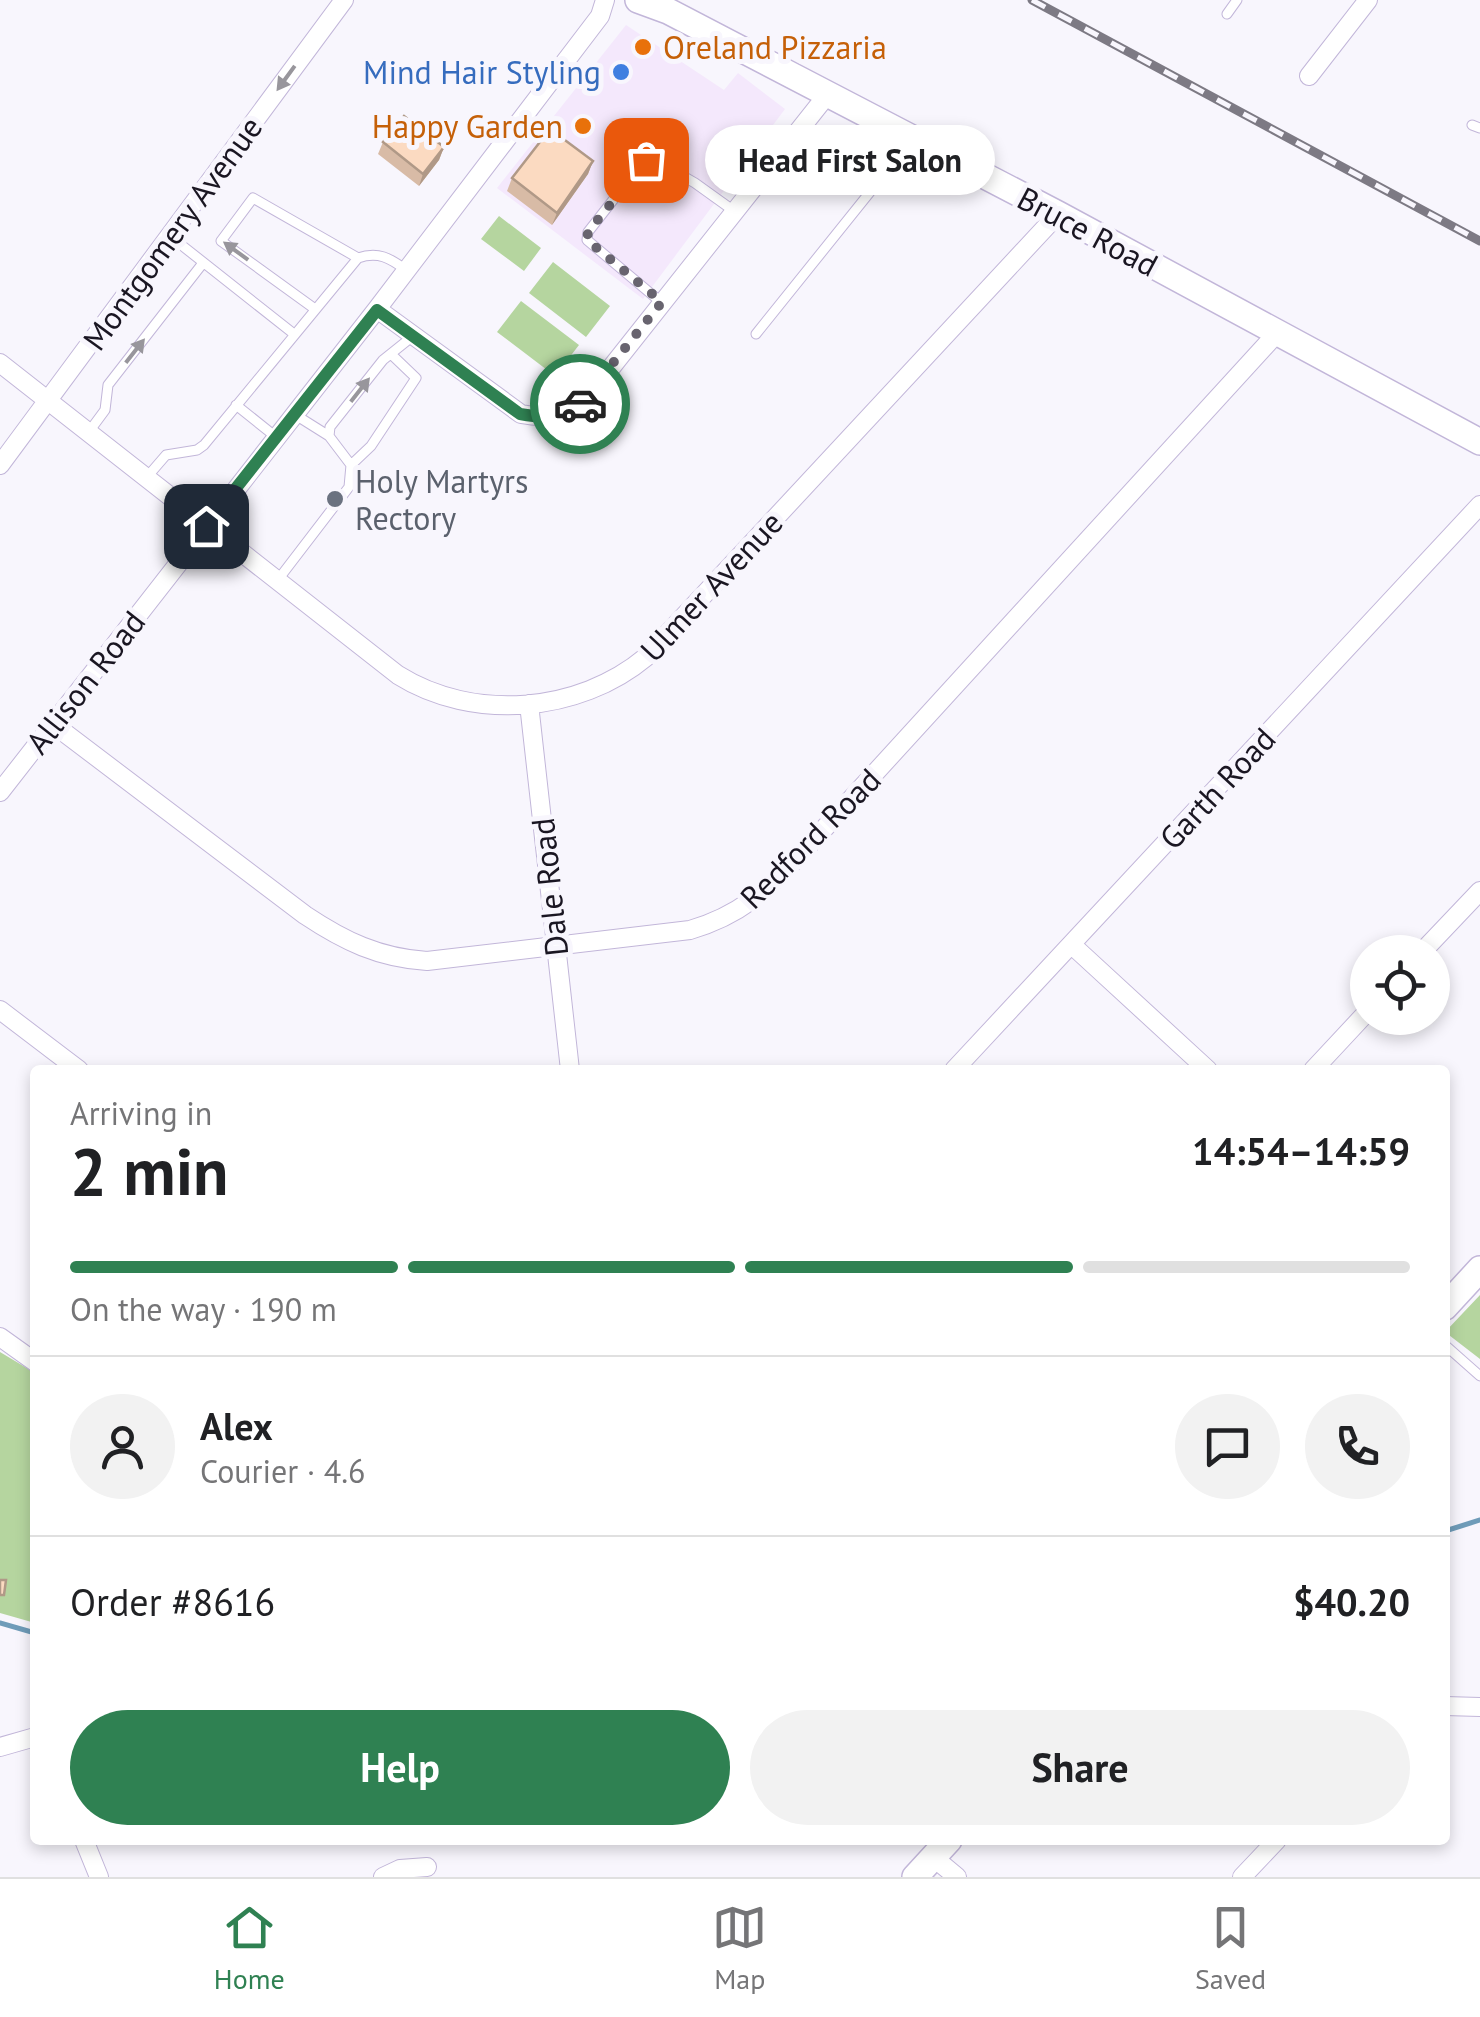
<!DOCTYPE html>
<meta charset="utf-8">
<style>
body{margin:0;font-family:"PT Sans",sans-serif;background:#f2f2f2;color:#202124;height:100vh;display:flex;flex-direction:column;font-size:38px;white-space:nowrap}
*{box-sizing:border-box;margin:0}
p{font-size:32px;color:#757577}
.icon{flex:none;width:55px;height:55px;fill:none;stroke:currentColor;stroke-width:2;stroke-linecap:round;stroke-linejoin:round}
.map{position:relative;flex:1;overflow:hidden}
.details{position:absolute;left:30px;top:1065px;width:1420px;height:780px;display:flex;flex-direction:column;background:#fff;border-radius:10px;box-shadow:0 5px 15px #0003}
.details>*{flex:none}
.controls{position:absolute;left:1350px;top:935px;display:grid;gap:20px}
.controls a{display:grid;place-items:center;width:100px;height:100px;border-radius:50%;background:#fff;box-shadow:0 5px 15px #0003;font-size:50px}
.pin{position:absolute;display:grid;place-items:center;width:85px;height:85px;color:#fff;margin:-42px;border-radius:20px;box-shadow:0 5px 15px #0006}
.courier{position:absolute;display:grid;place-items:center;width:100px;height:100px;margin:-50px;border:8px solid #2f8152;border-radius:50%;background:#fff;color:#222;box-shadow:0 2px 12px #0007}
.bubble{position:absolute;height:70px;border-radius:35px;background:#fff;box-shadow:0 5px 15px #0003;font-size:32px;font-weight:800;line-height:70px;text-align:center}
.overview em{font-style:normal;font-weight:800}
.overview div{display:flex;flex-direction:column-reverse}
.overview{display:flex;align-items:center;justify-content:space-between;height:170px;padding:0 40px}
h1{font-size:65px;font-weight:800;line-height:75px}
.bar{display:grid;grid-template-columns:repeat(4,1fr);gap:15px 10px;align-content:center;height:120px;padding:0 40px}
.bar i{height:12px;border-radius:8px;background:#e0e0e0}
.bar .active{background:#2f8152}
.bar p{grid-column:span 4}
.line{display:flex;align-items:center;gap:25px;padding:0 40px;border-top:2px solid #e0e0e0}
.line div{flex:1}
.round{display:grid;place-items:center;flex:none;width:105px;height:105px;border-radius:52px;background:#f2f2f2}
.button{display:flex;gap:20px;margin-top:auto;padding:20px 40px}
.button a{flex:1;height:115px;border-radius:60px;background:#2f8152;color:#fff;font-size:40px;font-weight:800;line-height:115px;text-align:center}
.button a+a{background:#f2f2f2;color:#202124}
.tab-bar{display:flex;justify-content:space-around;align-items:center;height:140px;border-top:2px solid #e0e0e0;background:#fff;font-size:28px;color:#757577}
.tab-bar a{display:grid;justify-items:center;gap:5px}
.tab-bar .active{color:#2f8152}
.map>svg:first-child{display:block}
.commercial{fill:#f4e8fc}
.green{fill:#b5d59f}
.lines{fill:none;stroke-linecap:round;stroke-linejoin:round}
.stream{stroke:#6f9cb9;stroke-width:5}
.lane-casing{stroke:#c2b6d9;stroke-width:11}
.street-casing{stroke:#c2b6d9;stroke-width:20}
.secondary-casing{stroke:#c2b6d9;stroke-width:28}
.lane{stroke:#fff;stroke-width:9}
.street{stroke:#fff;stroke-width:18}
.secondary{stroke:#fff;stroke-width:25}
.rail-casing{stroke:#7d7a84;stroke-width:9}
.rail{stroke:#f8f6fd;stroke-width:5;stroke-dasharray:15;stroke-linecap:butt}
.wall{fill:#d8bba6}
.shaded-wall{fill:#b09987}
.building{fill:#fbdac1;stroke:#b09987;stroke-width:2.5}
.oneway{fill:#98969c}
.done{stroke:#68646f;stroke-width:10;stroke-dasharray:0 18}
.route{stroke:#2f8152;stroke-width:12}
.food-dot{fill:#e8710a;stroke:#f8f6fd;stroke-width:4}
.shop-dot{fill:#3f7fe0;stroke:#f8f6fd;stroke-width:4}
.worship-dot{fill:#6b7280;stroke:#f8f6fd;stroke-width:4}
.labels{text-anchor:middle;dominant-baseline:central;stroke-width:10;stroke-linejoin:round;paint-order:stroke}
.food-label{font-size:32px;fill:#c56008;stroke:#f8f6fd;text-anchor:start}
.shop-label{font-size:32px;fill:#366cbe;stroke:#f8f6fd;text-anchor:end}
.street-label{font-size:32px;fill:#1a1622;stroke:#f8f6fd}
.worship-label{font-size:32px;fill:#5b616d;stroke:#f8f6fd;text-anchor:start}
</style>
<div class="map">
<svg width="1480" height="1877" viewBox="0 0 1480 1877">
<rect width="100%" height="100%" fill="#f8f6fd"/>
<path class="commercial" d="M 626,25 L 724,90 L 738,73 L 785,109 L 643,299 L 497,188 Z"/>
<path class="green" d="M 499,216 L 541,248 L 524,271 L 481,239 Z
M 553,262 L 610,306 L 586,337 L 529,293 Z
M 521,301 L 579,345 L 555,376 L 497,332 Z
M 1480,1295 L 1480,1359 L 1445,1332 Z
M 0,1352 L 35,1373 L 35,1623 L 0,1613 Z"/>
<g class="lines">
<path class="stream" d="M 1445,1531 L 1480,1520
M 0,1623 L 35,1633"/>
<g class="lane-casing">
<path id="lane" d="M 1227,14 L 1237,0
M 1472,125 L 1480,128
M 170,236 L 294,334
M 662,303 L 587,240 L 588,232 L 642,163 L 655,160 L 695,183 L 734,211
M 315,309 L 221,241 L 253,198 L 358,258
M 756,334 L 911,141
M 236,405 L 276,437
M 294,414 L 329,436
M 88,433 L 105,410 L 108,385 L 203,263
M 351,465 L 371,446 L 416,378 L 392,355
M 147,477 L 166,455 L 197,450 L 204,445 L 358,258 C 378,251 390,258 406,270
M 277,581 L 349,487 L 351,465 L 329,436 L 330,427 L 383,360 L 413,336
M 1445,1345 L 1480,1376"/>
</g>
<g class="street-casing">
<path id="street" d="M 1309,76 L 1368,0
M 377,309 L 521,414 C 551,420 569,415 591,393 L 827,95
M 0,363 L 398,675 C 473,722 579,713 646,657 L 1058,214
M 0,465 L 344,0
M 529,704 L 570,1070
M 53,724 L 305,915 C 344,941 379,958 427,961 L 690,930 C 741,915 764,892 800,855 L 1277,333
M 0,792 L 377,309 L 600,16 L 605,0
M 1072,945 L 1208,1070
M 1422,952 L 1480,891
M 0,1010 L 79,1070
M 954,1070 L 1480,505
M 1313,1070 L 1368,1011
M 0,1337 L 35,1362
M 1445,1706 L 1480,1707
M 0,1747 L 35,1737
M 84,1840 L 99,1877
M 933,1857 L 957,1877
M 383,1877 L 400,1869 L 427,1867
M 1242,1877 L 1277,1840"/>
</g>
<g class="secondary-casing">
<path id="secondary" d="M 638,0 L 668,11 L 1058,214 L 1480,442
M 1445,1307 L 1480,1269
M 915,1877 L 949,1840"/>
</g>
<use href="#lane" class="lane"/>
<use href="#street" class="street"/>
<use href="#secondary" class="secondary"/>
<g class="rail-casing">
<path id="rail" d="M 1032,0 L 1480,241"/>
</g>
<use href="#rail" class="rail"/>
</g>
<path class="wall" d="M 383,142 L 444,147 L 439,160 L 419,186 L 378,154 Z
M 593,161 L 588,174 L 552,225 L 507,191 L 512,178 Z"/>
<path class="shaded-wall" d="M 444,147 L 439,160 L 419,186 L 423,174 Z
M 593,161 L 588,174 L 552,225 L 557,213 Z"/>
<path class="building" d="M 404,116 L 444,147 L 423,174 L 383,142 Z
M 550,129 L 593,161 L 557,213 L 512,178 Z
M 0,1580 L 6,1580 L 4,1595 L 0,1595 Z"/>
<defs><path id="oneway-solid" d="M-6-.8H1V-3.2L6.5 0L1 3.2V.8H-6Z" transform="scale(2.5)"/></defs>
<g class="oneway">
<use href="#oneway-solid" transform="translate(286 78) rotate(126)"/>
<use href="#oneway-solid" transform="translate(236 251) rotate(-144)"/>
<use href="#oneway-solid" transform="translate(135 351) rotate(-52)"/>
<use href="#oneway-solid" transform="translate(360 390) rotate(-52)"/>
</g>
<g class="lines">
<path class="done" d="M 580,404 L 662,302 L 587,240 L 588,232 L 646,160"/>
<path class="route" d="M 206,526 L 377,310 L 520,414 C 543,418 562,419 580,404"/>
</g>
<g class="food-dot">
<circle cx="643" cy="47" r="10"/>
<circle cx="583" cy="126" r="10"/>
</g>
<circle class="shop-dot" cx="621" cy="72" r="10"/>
<circle class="worship-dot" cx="335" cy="499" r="10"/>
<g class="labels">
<g class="food-label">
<text x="663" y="47">Oreland Pizzaria</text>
<text x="563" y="126" text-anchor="end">Happy Garden</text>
</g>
<g class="shop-label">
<text x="601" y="72">Mind Hair Styling</text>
</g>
<g class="street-label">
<text transform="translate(1088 231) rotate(28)">Bruce Road</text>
<text transform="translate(172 233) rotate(-54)">Montgomery Avenue</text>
<text transform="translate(711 586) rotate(-47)">Ulmer Avenue</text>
<text transform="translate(85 682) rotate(-52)">Allison Road</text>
<text transform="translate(1217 788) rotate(-47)">Garth Road</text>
<text transform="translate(810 838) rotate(-45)">Redford Road</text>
<text transform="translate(549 887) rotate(-96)">Dale Road</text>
</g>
<g class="worship-label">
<text x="355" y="481">Holy Martyrs<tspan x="355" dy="37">Rectory</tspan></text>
</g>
</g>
</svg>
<div class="controls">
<a><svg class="icon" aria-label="locate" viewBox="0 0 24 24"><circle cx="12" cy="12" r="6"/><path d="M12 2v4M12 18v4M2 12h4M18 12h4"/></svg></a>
</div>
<div class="pin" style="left:646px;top:160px;background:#ea580c"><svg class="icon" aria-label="bag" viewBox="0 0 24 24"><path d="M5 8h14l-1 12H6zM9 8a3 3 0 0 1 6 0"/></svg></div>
<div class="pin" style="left:206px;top:526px;background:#1f2937"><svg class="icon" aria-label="home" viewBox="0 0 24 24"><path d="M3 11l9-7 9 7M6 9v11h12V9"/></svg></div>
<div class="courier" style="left:580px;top:404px"><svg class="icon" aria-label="car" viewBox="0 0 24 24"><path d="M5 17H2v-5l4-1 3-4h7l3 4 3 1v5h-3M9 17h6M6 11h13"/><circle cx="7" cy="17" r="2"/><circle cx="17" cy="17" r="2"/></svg></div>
<div class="bubble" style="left:705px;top:125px;width:290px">Head First Salon</div>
<section class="details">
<div class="overview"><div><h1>2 min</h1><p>Arriving in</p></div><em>14:54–14:59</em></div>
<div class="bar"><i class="active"></i><i class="active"></i><i class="active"></i><i></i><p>On the way · 190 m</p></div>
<div class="line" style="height:180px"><a class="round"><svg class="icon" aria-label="person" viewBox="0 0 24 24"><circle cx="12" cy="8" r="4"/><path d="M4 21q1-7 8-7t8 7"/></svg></a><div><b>Alex</b><p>Courier · 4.6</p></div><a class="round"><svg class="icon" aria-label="chat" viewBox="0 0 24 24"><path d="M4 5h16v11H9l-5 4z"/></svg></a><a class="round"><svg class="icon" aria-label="phone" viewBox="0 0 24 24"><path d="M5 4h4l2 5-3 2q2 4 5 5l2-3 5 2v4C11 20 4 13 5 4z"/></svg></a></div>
<div class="line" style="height:130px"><div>Order #8616</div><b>$40.20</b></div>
<div class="button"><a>Help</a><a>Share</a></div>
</section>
</div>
<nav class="tab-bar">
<a class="active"><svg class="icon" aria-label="home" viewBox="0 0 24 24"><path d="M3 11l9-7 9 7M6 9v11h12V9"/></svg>Home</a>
<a><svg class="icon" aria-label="map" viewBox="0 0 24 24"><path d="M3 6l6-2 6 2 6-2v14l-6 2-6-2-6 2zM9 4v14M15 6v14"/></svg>Map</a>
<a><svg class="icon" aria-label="saved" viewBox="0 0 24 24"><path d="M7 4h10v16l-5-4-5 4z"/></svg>Saved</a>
</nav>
